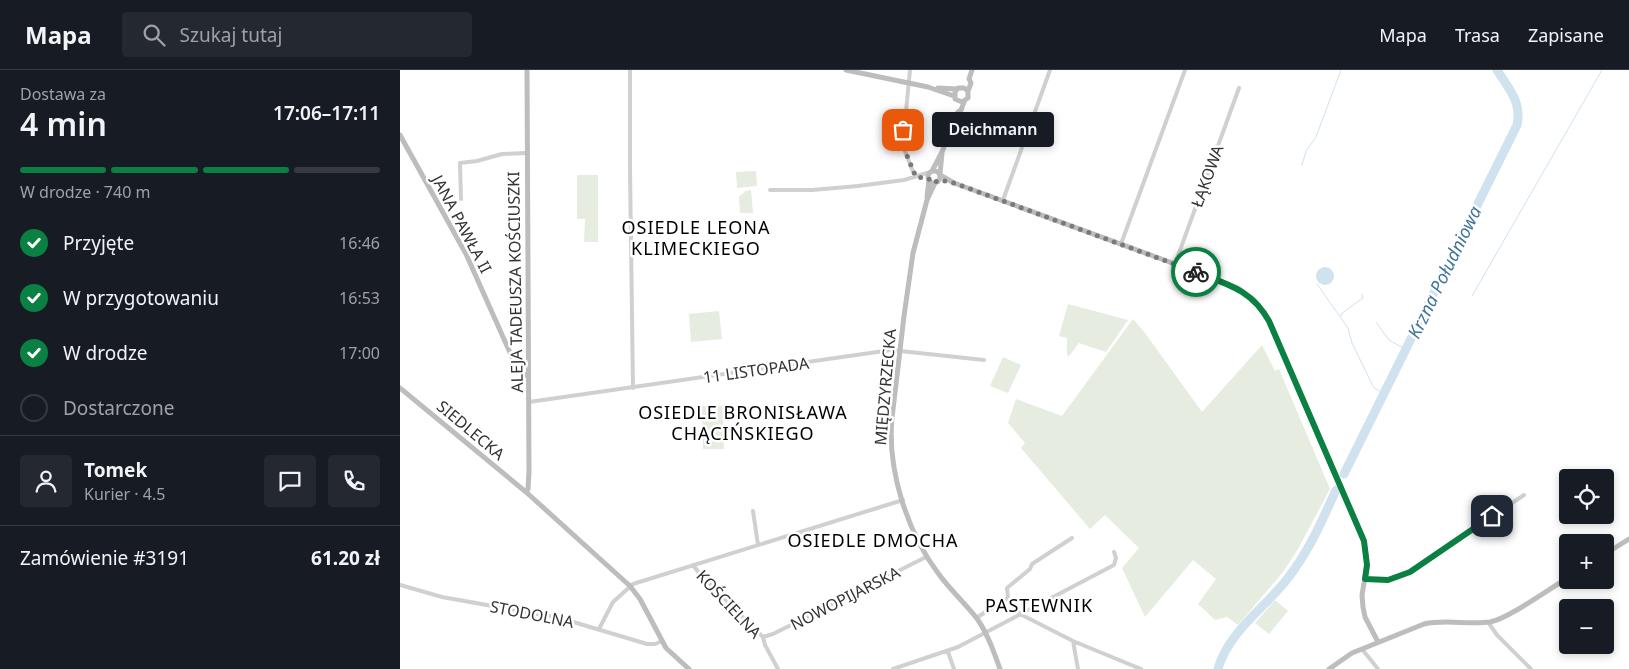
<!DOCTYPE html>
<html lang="pl">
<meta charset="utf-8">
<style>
body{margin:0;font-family:"Noto Sans",sans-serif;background:#242831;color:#f1f3f6;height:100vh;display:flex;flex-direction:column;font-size:19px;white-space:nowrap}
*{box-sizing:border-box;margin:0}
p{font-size:16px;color:#9ea1a6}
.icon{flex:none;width:28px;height:28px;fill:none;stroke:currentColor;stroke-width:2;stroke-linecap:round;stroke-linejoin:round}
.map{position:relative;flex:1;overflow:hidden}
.panel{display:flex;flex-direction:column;background:#171b24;width:400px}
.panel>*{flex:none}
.buttons{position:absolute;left:1159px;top:399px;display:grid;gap:10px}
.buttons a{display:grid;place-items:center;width:55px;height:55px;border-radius:5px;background:#171b24;box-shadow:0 2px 8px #0003;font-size:25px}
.pin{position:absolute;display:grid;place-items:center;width:42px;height:42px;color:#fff;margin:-21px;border-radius:10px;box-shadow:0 2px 8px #0006}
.courier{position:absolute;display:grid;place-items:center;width:50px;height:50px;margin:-25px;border:4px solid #0b8043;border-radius:50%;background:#fff;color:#222;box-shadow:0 1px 6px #0007}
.bubble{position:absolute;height:35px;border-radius:5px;background:#171b24;box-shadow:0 2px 8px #0003;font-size:16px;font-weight:600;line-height:35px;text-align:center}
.head em{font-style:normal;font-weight:600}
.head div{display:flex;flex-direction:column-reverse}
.head{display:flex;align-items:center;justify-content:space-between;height:85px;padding:0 20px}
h1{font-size:32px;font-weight:600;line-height:38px}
.bar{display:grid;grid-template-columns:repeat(4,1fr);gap:8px 5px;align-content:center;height:60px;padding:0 20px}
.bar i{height:6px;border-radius:4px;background:#363941}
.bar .current{background:#0b8043}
.bar p{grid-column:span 4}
.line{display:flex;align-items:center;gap:12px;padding:0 20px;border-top:1px solid #363941}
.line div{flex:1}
.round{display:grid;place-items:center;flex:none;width:52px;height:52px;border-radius:5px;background:#242831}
ol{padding:0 20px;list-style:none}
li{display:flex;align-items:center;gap:15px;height:55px}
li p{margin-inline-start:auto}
li .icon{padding:5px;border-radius:50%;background:#0b8043;color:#fff;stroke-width:4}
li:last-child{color:#9ea1a6}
li i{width:28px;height:28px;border:2px solid #363941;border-radius:50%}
header{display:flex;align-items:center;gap:30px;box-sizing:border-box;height:70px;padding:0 25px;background:#171b24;border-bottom:1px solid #363941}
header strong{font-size:24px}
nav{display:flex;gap:28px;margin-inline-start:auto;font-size:18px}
.search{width:350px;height:45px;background:#242831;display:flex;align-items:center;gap:12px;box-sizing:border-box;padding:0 18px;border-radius:5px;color:#9ea1a6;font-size:19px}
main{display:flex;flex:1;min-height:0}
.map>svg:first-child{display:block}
.green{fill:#e6ecdf}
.water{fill:#cfe2ee}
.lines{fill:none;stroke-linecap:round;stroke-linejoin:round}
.stream{stroke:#cfe2ee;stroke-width:1}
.river{stroke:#cfe2ee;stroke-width:9}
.street{stroke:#d0d0d0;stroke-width:4}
.secondary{stroke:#bdbdbd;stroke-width:5}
.done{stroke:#7a7a7a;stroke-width:5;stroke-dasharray:0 9}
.route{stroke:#0b8043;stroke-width:6}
.labels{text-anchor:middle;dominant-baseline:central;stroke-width:5;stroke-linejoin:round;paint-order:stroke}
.street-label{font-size:16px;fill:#333;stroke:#fff}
.neighbourhood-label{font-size:18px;letter-spacing:1px;fill:#000;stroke:#fff}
.water-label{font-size:18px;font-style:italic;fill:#3f7597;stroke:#fff}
</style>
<header>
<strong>Mapa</strong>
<div class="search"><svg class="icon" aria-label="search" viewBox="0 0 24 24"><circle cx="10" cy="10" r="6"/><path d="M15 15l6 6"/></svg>Szukaj tutaj</div>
<nav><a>Mapa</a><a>Trasa</a><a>Zapisane</a></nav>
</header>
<main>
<section class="panel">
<div class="head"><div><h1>4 min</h1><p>Dostawa za</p></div><em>17:06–17:11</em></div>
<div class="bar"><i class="current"></i><i class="current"></i><i class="current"></i><i></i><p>W drodze · 740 m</p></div>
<ol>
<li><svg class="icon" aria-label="check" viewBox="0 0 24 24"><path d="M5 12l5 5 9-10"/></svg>Przyjęte<p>16:46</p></li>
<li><svg class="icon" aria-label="check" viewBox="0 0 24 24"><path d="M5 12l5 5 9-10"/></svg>W przygotowaniu<p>16:53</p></li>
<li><svg class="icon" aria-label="check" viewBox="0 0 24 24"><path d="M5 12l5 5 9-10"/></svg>W drodze<p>17:00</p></li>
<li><i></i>Dostarczone</li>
</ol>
<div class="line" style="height:90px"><a class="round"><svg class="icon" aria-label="person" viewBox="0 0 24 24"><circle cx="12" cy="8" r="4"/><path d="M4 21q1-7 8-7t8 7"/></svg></a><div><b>Tomek</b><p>Kurier · 4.5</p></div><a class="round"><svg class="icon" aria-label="chat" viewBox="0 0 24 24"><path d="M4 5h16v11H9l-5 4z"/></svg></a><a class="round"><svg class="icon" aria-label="phone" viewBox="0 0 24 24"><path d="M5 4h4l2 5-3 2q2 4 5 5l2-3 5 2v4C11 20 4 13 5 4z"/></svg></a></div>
<div class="line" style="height:65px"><div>Zamówienie #3191</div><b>61.20 zł</b></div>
</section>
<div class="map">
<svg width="1229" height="599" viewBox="0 0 1229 599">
<rect width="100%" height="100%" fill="#fff"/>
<path class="green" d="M 356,101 L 357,116 L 337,118 L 336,102 Z
M 177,105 L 198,105 L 198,172 L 184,172 L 185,149 L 177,149 Z
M 351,120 L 353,143 L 340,143 L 339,127 L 345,121 Z
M 668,234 L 728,250 L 706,282 L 679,273 L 669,286 L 667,285 L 667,268 L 659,266 Z
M 319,241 L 322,269 L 291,272 L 289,244 Z
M 733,249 L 745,263 L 802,342 L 862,275 L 875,301 L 879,299 L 930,419 L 898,479 L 883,502 L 838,555 L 827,547 L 815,550 L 798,534 L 816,509 L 793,490 L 745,547 L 722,498 L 739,478 L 705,445 L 690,459 L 621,378 L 625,373 L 608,353 L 616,329 L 662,346 Z
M 603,287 L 621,295 L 608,323 L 590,316 Z
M 302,336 L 323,336 L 324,379 L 303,379 Z
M 875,530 L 888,541 L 869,564 L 855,553 Z"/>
<path class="water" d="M916 206a9 9 0 1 1 18 0a9 9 0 1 1-18 0Z"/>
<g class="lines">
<path class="stream" d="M 902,95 L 906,81 L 916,67 L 941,0
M 917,214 L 948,258 L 952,273 L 974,318 L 983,323
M 1072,226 L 1202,0
M 941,246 L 941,244 L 963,228 L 962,224
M 976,252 L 989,270 L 1005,279"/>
<path class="river" d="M 944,404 L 1117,55 C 1122,32 1109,19 1097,0
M 818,599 C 828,562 865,538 888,508 C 909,481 922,451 936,420"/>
<path class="street" d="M 230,0 L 230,98 L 233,318
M 510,0 L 503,72 L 505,81 L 515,107
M 370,120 L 412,120 L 458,116 L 504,110 L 530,102
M 61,129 L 60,93 L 77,91 L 102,84 L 126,83
M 603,130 L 650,0
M 721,174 L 785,0
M 775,194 L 839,18
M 129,332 L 491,280 L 584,290
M 353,441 L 358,475
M 672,468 L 632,494 L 630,499 L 607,518 L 608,528 L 620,544 L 673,571 L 741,599
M 293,495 L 299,503 L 363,567 L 365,575 L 378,599
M 965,509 L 988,510 L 1010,502 L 1124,425
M 0,515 L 42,527 L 160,548 L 247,574 L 255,574 L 262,571
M 576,548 L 608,528
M 1088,552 L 1097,565 L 1131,599
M 199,559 L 213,532 L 233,514 L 503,430
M 363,567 L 373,564 L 526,487
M 673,571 L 678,599
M 962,579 L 978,599
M 548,582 L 554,599
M 493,599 L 558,577 L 714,495 L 716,488 L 714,482"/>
<path class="secondary" d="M 446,0 L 528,17 L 554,26
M 538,18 L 557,19
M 568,21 L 564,18 L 558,18 L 555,22 L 555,29 L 562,32 L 568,28 L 568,21 L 571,13 L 569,9 L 572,0
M 0,65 L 66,184 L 116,296 L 121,303 L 128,306
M528 107a6 6 0 1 1 12 0a6 6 0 1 1-12 0Z
M 532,101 L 542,82 L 558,42 L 561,40 L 564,32
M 540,104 L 542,83
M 540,105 L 554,113 L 775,194 L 838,218 L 854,230 L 869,251 L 964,471 L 967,495 L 962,525 L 963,537 L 965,547 L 978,572
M 535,113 L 527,130 L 513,183 L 504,246 L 492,348 C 487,399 507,462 538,503 C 550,520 566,534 578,550 C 588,565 594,582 600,599
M 527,127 L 529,110
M 0,318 L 126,422 L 230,516 L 240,529 L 266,578 L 289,599
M 126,422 L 128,419 L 129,401 L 127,0
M 1205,484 L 1229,469
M 929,599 L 952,583 L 1024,554 C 1046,549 1068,555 1090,552 C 1108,549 1150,518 1168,508"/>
</g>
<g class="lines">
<path class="done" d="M 503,60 L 505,81 L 516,107 L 528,108 L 533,113 L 540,110 L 554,113 L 796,202"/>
<path class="route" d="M 796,202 C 827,214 852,220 869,251 L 964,471 L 967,495 L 965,509 L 988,510 L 1010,502 L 1092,446"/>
</g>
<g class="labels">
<g class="street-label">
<text transform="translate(807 106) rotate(-70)">ŁĄKOWA</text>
<text transform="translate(62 154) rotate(62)">JANA PAWŁA II</text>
<text transform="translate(115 212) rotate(-91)">ALEJA TADEUSZA KOŚCIUSZKI</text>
<text transform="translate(356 300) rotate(-8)">11 LISTOPADA</text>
<text transform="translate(485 317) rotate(-85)">MIĘDZYRZECKA</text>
<text transform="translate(71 360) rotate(40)">SIEDLECKA</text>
<text transform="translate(445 528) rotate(-27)">NOWOPIJARSKA</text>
<text transform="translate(329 534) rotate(47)">KOŚCIELNA</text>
<text transform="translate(132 544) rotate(11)">STODOLNA</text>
</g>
<g class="neighbourhood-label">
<text x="296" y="157">OSIEDLE LEONA<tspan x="296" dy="21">KLIMECKIEGO</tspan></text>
<text x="343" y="342">OSIEDLE BRONISŁAWA<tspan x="343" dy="21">CHĄCIŃSKIEGO</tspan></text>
<text x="473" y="470">OSIEDLE DMOCHA</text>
<text x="639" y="535">PASTEWNIK</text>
</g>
<g class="water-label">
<text transform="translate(1044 202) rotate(-64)">Krzna Południowa</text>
</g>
</g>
</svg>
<div class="buttons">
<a><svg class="icon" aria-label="locate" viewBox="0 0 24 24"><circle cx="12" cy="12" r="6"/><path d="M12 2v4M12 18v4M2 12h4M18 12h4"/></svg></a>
<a>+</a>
<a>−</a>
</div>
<div class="pin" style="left:503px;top:60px;background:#ea580c"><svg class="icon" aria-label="bag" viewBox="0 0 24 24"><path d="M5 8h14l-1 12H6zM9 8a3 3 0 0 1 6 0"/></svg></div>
<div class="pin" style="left:1092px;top:446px;background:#1f2937"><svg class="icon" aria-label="home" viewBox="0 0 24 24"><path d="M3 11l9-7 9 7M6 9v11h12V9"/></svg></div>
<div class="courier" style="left:796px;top:202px"><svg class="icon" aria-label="bike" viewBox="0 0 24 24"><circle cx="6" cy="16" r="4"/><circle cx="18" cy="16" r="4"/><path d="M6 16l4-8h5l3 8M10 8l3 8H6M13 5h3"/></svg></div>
<div class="bubble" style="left:532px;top:42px;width:122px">Deichmann</div>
</div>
</main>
